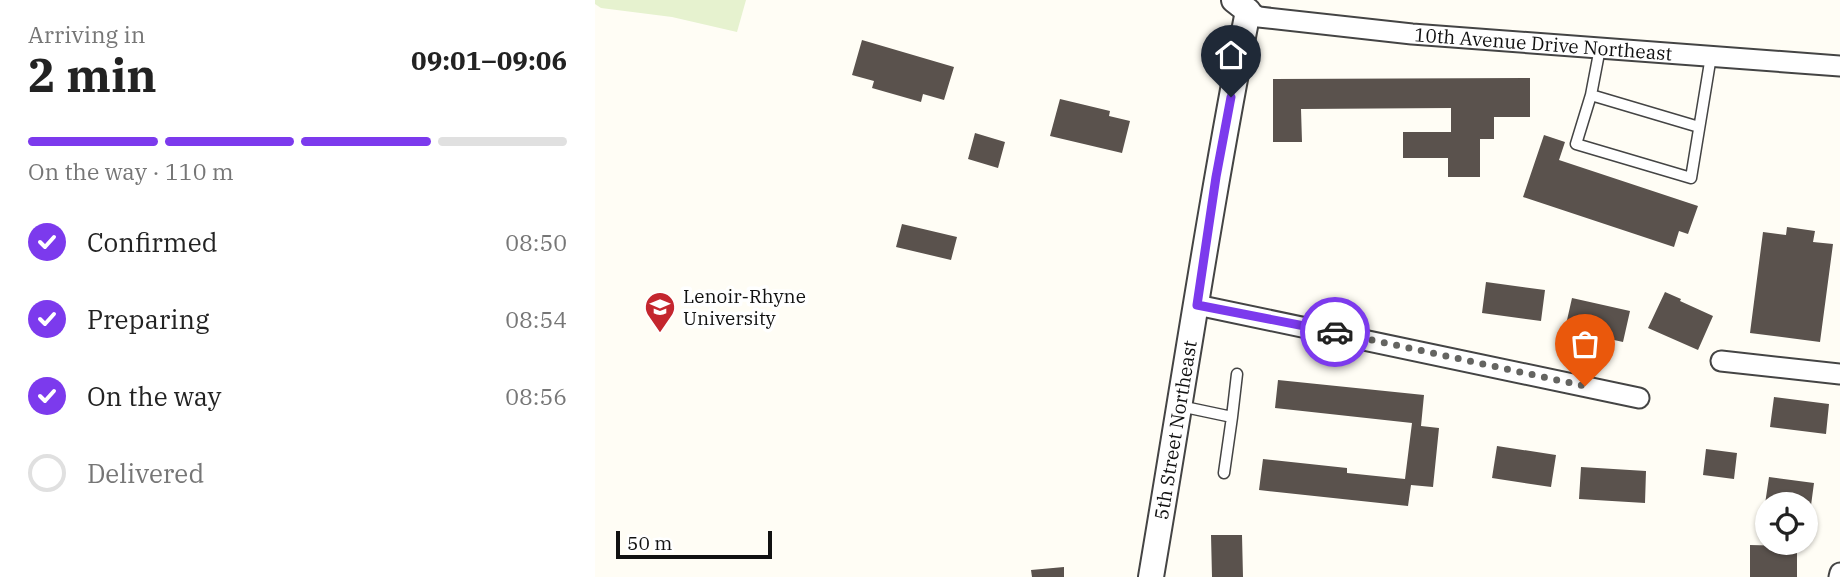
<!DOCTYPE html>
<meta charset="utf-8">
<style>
body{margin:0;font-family:"IBM Plex Serif",serif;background:#f2f2f2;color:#222;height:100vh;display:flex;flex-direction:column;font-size:26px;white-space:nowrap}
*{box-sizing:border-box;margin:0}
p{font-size:23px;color:#767676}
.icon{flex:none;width:38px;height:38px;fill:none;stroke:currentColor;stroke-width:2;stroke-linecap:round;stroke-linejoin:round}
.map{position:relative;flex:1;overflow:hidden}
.side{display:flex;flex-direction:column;background:#fff;width:595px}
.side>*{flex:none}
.controls{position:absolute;left:1160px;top:492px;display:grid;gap:14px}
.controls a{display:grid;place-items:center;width:63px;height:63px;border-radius:50%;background:#fff;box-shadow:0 2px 5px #0004;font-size:35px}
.scale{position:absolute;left:21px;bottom:18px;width:156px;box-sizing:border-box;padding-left:7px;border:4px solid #111;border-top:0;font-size:19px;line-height:24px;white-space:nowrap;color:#111;-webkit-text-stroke:5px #fff;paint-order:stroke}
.pin{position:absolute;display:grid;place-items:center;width:60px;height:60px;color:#fff;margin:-72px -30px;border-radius:50% 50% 50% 0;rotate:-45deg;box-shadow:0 0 7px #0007}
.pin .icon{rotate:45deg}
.courier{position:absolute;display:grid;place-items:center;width:70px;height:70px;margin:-35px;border:5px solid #7c3aed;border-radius:50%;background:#fff;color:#222;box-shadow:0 2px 9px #0007}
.overview em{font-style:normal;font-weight:800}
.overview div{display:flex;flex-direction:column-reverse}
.overview{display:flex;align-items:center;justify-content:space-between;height:119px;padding:0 28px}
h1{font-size:46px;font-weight:800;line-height:52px}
.bar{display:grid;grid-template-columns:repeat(4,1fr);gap:10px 7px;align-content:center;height:84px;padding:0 28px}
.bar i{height:9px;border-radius:5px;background:#e0e0e0}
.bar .on{background:#7c3aed}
.bar p{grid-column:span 4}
ol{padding:0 28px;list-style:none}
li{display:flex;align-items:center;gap:21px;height:77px}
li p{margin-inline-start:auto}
li .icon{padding:7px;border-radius:50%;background:#7c3aed;color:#fff;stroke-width:4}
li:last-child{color:#767676}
li i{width:38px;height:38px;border:4px solid #e0e0e0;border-radius:50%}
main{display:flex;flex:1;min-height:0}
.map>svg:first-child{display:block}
.pitch{fill:#e6f2cf}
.building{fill:#5a524d}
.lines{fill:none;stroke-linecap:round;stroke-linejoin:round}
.service-casing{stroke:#444;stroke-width:13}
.minor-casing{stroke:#444;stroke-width:23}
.tertiary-casing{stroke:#444;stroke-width:28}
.service{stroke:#fff;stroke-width:10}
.minor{stroke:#fff;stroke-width:19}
.tertiary{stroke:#fff;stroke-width:24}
.done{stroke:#646461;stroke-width:7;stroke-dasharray:0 12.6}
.route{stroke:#7c3aed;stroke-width:9}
.labels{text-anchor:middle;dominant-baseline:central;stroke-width:7;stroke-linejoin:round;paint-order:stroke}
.street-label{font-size:19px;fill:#111;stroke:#fff}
.poi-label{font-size:19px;fill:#111;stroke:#fff;text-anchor:start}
</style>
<main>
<section class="side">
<div class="overview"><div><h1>2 min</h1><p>Arriving in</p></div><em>09:01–09:06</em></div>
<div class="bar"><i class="on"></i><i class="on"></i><i class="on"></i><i></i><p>On the way · 110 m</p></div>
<ol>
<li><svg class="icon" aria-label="check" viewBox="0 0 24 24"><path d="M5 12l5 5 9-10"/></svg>Confirmed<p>08:50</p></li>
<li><svg class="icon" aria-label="check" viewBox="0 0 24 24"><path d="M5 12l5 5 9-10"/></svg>Preparing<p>08:54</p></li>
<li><svg class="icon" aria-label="check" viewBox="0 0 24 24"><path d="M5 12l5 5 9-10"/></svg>On the way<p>08:56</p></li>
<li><i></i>Delivered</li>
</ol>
</section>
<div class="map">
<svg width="1245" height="577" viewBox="0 0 1245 577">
<rect width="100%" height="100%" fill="#fffdf5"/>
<path class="pitch" d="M 0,0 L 151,0 L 142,32 L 77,17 L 6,8 L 0,4 Z"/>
<path class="building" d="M 267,40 L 359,67 L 349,100 L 328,94 L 326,102 L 277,88 L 279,81 L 257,75 Z
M 935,78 L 935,117 L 899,117 L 899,139 L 885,139 L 885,177 L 853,177 L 853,158 L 808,158 L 808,132 L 856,132 L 856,108 L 706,109 L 707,142 L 678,142 L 678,79 Z
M 465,99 L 515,111 L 514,116 L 535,121 L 527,153 L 455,136 Z
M 380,133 L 410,142 L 403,168 L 373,159 Z
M 949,135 L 970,142 L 964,160 L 1103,206 L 1093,234 L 1084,231 L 1079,247 L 928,197 Z
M 307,224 L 362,237 L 356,260 L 301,247 Z
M 1192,227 L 1220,231 L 1218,242 L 1238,244 L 1225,342 L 1155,333 L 1168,232 L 1191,235 Z
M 891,282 L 950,290 L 946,321 L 887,313 Z
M 1070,292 L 1086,299 L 1085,301 L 1118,316 L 1103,350 L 1053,328 Z
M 977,298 L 1035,311 L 1028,342 L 970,329 Z
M 683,380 L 829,395 L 826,426 L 844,428 L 838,487 L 816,485 L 813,506 L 664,490 L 668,459 L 752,468 L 752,473 L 810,479 L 817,423 L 680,408 Z
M 1179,397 L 1234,404 L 1231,434 L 1175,427 Z
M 902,446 L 961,455 L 956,487 L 897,478 Z
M 1111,449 L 1142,453 L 1139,479 L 1108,475 Z
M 986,467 L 1051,471 L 1050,503 L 984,499 Z
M 1174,477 L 1219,483 L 1215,513 L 1211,512 L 1211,504 L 1170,504 Z
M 616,535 L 647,535 L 648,577 L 617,577 Z
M 1155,545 L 1202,546 L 1202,577 L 1155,577 Z
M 469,567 L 469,577 L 437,577 L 436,570 Z"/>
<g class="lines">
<g class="service-casing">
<path id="service" d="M 1005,48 L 996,95 L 981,144 L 1096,178 L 1116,56
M 996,95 L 1104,127
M 585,406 L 637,417 L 629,473
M 637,417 L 642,374"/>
</g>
<g class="minor-casing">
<g id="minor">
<path id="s1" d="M 653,11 L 664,17 L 817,34 L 1245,66"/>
<path d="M 602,305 L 1044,398"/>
<path d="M 1126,361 L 1245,374"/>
<path d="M 1244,577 L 1245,573"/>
</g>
</g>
<g class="tertiary-casing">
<g id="tertiary">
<path id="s2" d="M 556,577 C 588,388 616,199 653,11 L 639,0"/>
</g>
</g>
<use href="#service" class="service"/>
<use href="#minor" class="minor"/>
<use href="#tertiary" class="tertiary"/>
</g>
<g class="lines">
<path class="done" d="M 740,332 L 990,386"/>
<path class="route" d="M 636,97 L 621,177 L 602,305 L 740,332"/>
</g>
<defs>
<g id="university-pin" transform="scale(1.575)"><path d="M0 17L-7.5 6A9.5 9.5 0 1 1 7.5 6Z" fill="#c4262e" stroke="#fff"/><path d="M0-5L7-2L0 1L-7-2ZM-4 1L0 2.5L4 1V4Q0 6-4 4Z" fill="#fff"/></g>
</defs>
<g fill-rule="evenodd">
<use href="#university-pin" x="65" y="307"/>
</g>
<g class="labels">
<g class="street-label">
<text stroke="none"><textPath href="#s1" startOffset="298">10th Avenue Drive Northeast</textPath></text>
<text stroke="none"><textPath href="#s2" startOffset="149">5th Street Northeast</textPath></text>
</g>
<g class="poi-label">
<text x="88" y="296">Lenoir-Rhyne<tspan x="88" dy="22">University</tspan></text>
</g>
</g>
</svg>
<div class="controls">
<a><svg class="icon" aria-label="locate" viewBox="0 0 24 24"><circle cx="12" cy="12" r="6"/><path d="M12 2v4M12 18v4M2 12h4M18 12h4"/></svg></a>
</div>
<div class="scale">50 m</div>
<div class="pin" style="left:990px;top:386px;background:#ea580c"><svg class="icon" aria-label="bag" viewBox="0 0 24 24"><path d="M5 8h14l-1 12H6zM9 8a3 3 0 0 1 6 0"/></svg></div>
<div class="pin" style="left:636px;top:97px;background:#1f2937"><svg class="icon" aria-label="home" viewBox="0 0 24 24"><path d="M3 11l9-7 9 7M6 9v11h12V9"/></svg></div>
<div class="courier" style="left:740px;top:332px"><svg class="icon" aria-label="car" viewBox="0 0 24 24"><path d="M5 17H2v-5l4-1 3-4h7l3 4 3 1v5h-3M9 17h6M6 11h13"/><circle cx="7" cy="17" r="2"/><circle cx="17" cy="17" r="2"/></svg></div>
</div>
</main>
